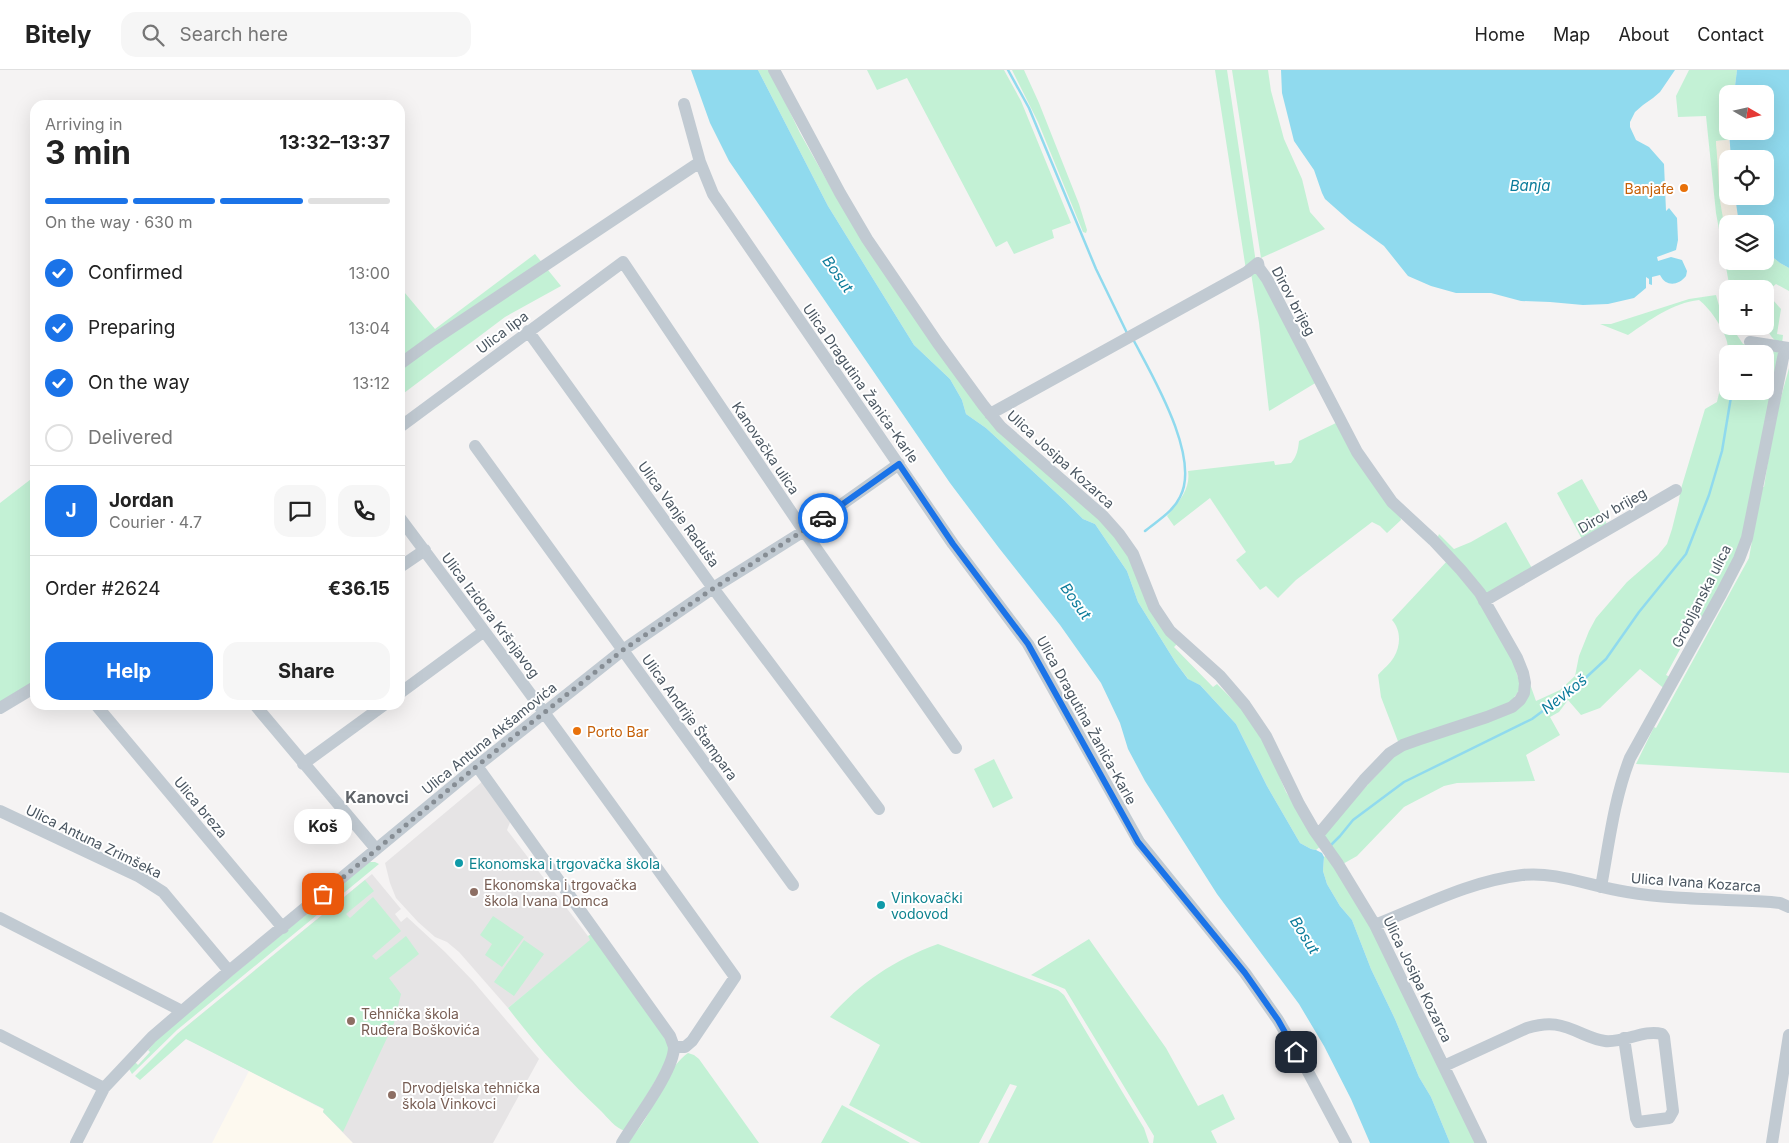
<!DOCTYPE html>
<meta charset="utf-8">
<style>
body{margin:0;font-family:Inter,sans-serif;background:#f6f6f6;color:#222;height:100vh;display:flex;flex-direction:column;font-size:19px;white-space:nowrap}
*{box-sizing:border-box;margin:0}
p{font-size:16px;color:#767676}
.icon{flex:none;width:28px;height:28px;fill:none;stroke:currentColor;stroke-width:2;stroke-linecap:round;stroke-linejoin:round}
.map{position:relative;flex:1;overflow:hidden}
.drawer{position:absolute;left:30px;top:30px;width:375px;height:610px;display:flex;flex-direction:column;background:#fff;border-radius:15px;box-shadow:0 5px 20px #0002}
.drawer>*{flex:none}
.needle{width:32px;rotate:99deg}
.controls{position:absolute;left:1719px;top:15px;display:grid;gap:10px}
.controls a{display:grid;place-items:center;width:55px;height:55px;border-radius:10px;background:#fff;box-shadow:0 5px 20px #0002;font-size:25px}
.pin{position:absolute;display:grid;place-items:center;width:42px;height:42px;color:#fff;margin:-21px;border-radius:10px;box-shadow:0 2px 8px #0006}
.courier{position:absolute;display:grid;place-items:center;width:50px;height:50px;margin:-25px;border:4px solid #1a73e8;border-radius:50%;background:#fff;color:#222;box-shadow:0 1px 6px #0007}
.bubble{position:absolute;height:35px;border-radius:15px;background:#fff;box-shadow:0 5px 20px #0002;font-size:16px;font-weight:700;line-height:35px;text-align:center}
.overview em{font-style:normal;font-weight:700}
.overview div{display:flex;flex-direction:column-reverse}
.overview{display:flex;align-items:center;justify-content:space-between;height:85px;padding:0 15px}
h1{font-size:32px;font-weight:700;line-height:38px}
.bar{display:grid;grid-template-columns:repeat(4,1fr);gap:8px 5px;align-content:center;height:60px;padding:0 15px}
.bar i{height:6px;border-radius:4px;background:#e0e0e0}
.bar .selected{background:#1a73e8}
.bar p{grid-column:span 4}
.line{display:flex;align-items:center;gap:12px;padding:0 15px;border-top:1px solid #e0e0e0}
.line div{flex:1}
.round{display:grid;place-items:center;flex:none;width:52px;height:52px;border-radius:15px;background:#f6f6f6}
ol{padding:0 15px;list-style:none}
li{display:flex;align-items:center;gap:15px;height:55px}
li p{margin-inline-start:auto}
li .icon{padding:5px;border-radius:50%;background:#1a73e8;color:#fff;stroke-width:4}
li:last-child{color:#767676}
li i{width:28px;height:28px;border:2px solid #e0e0e0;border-radius:50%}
.primary-button{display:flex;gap:10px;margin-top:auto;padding:10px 15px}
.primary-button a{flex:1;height:58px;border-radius:15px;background:#1a73e8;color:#fff;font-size:20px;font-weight:700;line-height:58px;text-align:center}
.primary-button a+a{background:#f6f6f6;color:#222}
header{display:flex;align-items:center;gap:30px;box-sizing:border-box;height:70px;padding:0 25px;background:#fff;border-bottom:1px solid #e0e0e0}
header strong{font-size:24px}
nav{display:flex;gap:28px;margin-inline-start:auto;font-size:18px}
.search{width:350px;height:45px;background:#f6f6f6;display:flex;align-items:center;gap:12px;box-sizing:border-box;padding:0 18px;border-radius:15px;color:#767676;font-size:19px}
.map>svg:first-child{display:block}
.commercial{fill:#fdf9ef}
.education{fill:#e6e4e5}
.green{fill:#c3f1d5;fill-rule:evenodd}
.sand{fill:#f5f0e5}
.water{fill:#90daee}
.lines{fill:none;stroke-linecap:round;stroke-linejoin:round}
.stream{stroke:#90daee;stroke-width:2.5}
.minor{stroke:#c1cad2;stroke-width:12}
.done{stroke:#868d94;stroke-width:5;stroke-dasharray:0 9}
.route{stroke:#1a73e8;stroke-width:6}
.food-dot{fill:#e8710a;stroke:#fff;stroke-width:2}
.culture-dot{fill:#0f9aa8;stroke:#fff;stroke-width:2}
.education-dot{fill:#8d6e63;stroke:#fff;stroke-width:2}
.labels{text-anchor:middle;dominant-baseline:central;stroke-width:4;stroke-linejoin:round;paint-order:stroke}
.food-label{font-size:14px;fill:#c56008;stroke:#fff;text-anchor:end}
.street-label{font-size:14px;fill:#4a5661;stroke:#fff}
.culture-label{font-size:14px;fill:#0d838f;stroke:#fff;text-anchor:start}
.education-label{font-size:14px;fill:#785e54;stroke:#fff;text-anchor:start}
.water-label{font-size:15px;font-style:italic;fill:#0c7c9b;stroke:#fff}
.quarter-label{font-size:16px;font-weight:bold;fill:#5f6368;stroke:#fff}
</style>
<header>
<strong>Bitely</strong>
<div class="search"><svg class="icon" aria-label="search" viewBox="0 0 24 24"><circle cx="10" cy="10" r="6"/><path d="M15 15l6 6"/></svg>Search here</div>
<nav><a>Home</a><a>Map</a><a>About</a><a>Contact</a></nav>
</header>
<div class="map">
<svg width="1789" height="1073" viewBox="0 0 1789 1073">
<rect width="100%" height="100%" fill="#f5f3f3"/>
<path class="commercial" d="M 249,1001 L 324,1040 L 323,1042 L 353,1073 L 212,1073 Z"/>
<path class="education" d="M 483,711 L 511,750 L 507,760 L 591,870 L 508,938 L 459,882 L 447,872 L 435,867 L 418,852 L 396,828 L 390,813 L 385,793 Z
M 372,804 L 401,839 L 395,844 L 401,852 L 407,847 L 445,882 L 473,911 L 539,989 L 493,1073 L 353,1073 L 323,1042 L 324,1039 L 177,964 Z"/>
<path class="green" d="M 758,0 L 770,0 L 800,63 L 835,125 L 972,329 L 1116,465 L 1177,574 L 1174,577 L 1213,617 L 1217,614 L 1246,643 L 1269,682 L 1286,722 L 1321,776 L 1316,780 L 1311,779 L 1300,773 L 1267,716 L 1236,654 L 1200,615 L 1189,610 L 1176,593 L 1138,532 L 1127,501 L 1095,454 L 1083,449 L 1065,431 L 986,358 L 966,344 L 962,330 L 950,309 L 914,275 L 828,136 Z
M 867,0 L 1004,0 L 1021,31 L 1071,153 L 1052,160 L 1054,168 L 1014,184 L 1007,171 L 996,177 L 907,8 L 877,20 Z
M 1012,0 L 1024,0 L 1039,33 L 1079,134 L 1087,160 L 1086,163 L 1083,162 L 1038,52 Z
M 1215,0 L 1227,0 L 1255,186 L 1255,190 L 1246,200 Z
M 1232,0 L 1268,0 L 1271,21 L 1284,69 L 1302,109 L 1310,142 L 1325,159 L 1261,188 Z
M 1689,0 L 1737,0 L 1734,24 L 1728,24 L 1728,61 L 1729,61 L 1729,70 L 1716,71 L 1727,171 L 1728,191 L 1734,191 L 1737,197 L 1758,191 L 1765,191 L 1765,181 L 1780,193 L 1789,198 L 1789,221 L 1776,214 L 1769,220 L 1730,219 L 1716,143 L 1706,46 L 1678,47 L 1676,26 Z
M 535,184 L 561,216 L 505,247 L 400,326 L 400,217 L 435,259 Z
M 1257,202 L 1317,312 L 1269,341 L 1259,253 L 1251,203 Z
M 1716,225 L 1722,246 L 1728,256 L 1733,259 L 1743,274 L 1780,280 L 1744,467 L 1703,551 L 1697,548 L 1666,605 L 1672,608 L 1666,620 L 1640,599 L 1600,638 L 1581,645 L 1568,630 L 1559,642 L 1550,647 L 1560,665 L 1526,685 L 1535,711 L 1457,713 L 1444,716 L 1404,737 L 1357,786 L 1341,795 L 1322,764 L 1401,679 L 1503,643 L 1530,614 L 1536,631 L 1560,620 L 1575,606 L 1579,586 L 1589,561 L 1596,548 L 1627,512 L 1658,485 L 1667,474 L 1672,459 L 1679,431 L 1680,422 L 1705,339 L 1717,332 C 1721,314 1727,296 1728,278 C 1728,264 1710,238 1699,230 C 1672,233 1650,250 1628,265 L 1600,254 L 1611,254 L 1689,229 ZM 1728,284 L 1765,284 L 1765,321 L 1728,321 Z
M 1765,228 L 1773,230 L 1781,239 L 1777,264 L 1783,265 L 1782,274 C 1763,267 1765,245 1765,228 Z
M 1789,298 L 1789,703 L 1636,694 L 1654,657 L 1656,658 L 1749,488 L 1760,425 L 1762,417 L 1764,417 L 1774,353 Z
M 1338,352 L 1400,446 L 1401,450 L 1387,463 L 1380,456 L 1372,452 L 1296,510 L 1278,528 L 1266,516 L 1260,520 L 1236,490 L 1246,482 L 1210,428 L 1174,456 L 1167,446 C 1178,433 1191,419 1188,401 L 1274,391 L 1275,395 L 1291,393 C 1297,386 1298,380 1299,371 Z
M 35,406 L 35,614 L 0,633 L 0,433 Z
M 1582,409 L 1608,456 L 1583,471 L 1557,423 Z
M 1506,452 L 1533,500 L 1485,527 L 1437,469 L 1439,464 L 1454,479 L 1471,472 Z
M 1448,490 L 1472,519 L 1510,581 L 1521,618 L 1508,636 L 1399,674 L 1381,627 L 1378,605 C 1383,599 1390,594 1394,587 C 1401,575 1401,560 1392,550 Z
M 994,689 L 1013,728 L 993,738 L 974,699 Z
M 1327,784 L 1362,838 L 1477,1073 L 1450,1073 L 1431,1027 L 1419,1007 L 1395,949 L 1371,899 L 1352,850 L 1340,836 L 1327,814 L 1323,801 L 1324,787 Z
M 369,792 L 375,792 L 379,794 L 177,960 L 132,1004 L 128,997 L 134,991 L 138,995 L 150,982 L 148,980 L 162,964 Z
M 365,810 L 374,821 L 346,844 L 350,848 L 373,827 L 401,861 L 372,886 L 376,890 L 406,866 L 419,884 L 389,908 L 401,924 L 394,953 L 343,1062 L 323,1042 L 324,1039 L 186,969 L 140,1010 L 135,1006 L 176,965 Z
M 493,846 L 524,867 L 502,897 L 485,885 L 492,874 L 480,865 Z
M 593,863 L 669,970 L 669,988 L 625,1061 C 615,1058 608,1048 601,1041 C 567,1009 536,975 508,938 L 590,870 L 588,866 Z
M 1089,869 L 1166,978 L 1198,1036 L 1223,1024 L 1235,1049 L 1211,1061 L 1217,1073 L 1153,1073 L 1154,1066 L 1151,1061 L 1065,919 L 1031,905 Z
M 524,870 L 544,884 L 514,926 L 494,912 Z
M 938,874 L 1058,920 L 1064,925 L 1144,1058 L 1149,1073 L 988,1073 L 1017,1016 L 1010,1014 L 979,1073 L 921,1073 L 849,1035 L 880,975 L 830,947 C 861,912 894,890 938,874 Z
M 688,983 L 694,985 L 699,989 L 759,1073 L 628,1073 C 634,1064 643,1054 648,1044 C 658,1025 670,996 688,983 Z
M 842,1035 L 910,1073 L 821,1073 Z"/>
<path class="sand" d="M 1729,70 L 1731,89 L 1728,89 L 1728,126 L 1735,126 L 1739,154 L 1728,154 L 1727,171 L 1720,131 L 1716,71 Z"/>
<path class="water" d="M 691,0 L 758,0 L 828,136 L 914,275 L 950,309 L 962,330 L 966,344 L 986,358 L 1065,431 L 1083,449 L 1095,454 L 1127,501 L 1138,532 L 1176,593 L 1188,609 L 1200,615 L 1236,654 L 1267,716 L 1300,773 L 1311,779 L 1316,780 L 1322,783 L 1324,787 L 1323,801 L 1327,814 L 1340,836 L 1352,850 L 1371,899 L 1395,949 L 1419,1007 L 1431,1027 L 1450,1073 L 1370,1073 L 1351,1029 L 1324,976 L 1299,934 L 1217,824 L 1145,711 L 1128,679 L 1120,653 L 1101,613 L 1060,555 L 999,478 L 950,413 L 729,91 L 710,53 Z
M 1281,0 L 1675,0 L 1660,22 L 1653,28 L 1643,35 L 1635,42 L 1630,52 L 1630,57 L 1636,70 L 1649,77 L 1664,94 L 1666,141 L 1669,138 L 1677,148 L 1678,170 L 1676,180 L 1657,187 L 1658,191 L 1671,187 L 1682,190 L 1687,201 L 1686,206 C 1678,216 1666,217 1660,205 L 1652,207 L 1652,215 L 1649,214 L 1649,209 L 1646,207 L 1646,218 L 1634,228 L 1608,234 L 1583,235 L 1550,232 L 1521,231 L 1491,223 L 1456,223 L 1431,216 L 1408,206 L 1384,176 L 1351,152 L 1325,129 L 1322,123 L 1314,100 L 1294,71 L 1282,23 Z
M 1737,0 L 1789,0 L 1789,198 L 1780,193 L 1765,181 L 1765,154 L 1739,154 L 1735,126 L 1765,126 L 1765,89 L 1731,89 L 1729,61 L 1765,61 L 1765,24 L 1734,24 Z"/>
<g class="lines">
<path class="stream" d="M 1008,0 L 1029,38 L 1096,199 L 1127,263
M 1134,271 C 1153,307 1201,388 1180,427 C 1173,442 1157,451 1145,461
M 1736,284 L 1736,280
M 1330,776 L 1340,766 L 1353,750 L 1404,712 L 1532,649 L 1579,614 L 1606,589 L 1639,542 L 1686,484 L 1709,425 L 1722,381 L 1732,321"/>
<path class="minor" d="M 774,0 L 840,123 L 867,169 L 937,272 L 983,335 L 1001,357 L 1103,446 L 1119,464 L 1133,484 L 1154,537 L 1170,561 L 1220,606 L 1245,635 L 1266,666 L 1299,734 L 1314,760 L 1338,794 L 1375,855 L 1481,1073
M 684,34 L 700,92 L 713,124 L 953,474 L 1028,574 L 1139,772 L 1245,903 L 1278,950 L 1306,998 L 1346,1073
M 528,261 L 713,518 L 879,739
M 1750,272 L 1789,278
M 400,294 L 433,270 L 700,92
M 990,344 L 1247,202 L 1258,193 L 1259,198 L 1267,209 L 1357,382 L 1392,432 L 1433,470 L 1461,500 L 1480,523 L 1517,588 L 1523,603 L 1525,613 L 1524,623 L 1520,630 L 1512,637 L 1487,647 L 1420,669 L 1403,675 L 1390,683 L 1364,710 L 1318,765
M 400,357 L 623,192 L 804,461 L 956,678
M 475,376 L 793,815
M 400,448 C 514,600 625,753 735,907 L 692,971 L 685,977 L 674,977 L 670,966 L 477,696
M 400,497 L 425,480
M 1484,531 L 1676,420
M 400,623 L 483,562
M 96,635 L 283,858
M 255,635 L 376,779
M 0,638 L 35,617
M 303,694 L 384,635
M 0,741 L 138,806 L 163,822 L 229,901
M 1601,817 C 1609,773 1614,729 1630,688 L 1721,524 L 1739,489 L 1747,468 L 1785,278
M 0,848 L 182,941
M 1375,855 C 1423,836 1470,811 1522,805 C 1557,801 1592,817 1627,822 C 1673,830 1724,829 1771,832 L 1780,833 L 1789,837
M 0,965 L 104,1018
M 1444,996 L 1527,958 C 1550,951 1561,954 1583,964 C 1590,967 1597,970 1605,971 C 1624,973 1644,959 1662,964 L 1664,967 L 1673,1041 L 1669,1048 L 1638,1052 L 1636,1048 L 1624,968
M 76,1073 L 104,1018 L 152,967 L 229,901 L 477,696 L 623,580 L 713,518 L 804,461 L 899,394
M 622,1073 C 635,1051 674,1001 674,977
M 1772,1073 L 1789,965"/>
</g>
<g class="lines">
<path class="done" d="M 323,824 L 477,696 L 623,580 L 714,518 L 823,448"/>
<path class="route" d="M 823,448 L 899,394 L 953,474 L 1028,574 L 1138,772 L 1245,903 L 1278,950 L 1296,982"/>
</g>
<g class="food-dot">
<circle cx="1684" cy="118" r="5"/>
<circle cx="577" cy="661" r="5"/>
</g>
<g class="culture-dot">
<circle cx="459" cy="793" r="5"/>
<circle cx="881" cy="835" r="5"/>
</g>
<g class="education-dot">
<circle cx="474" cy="822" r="5"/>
<circle cx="351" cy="951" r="5"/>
<circle cx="392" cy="1025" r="5"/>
</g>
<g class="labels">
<g class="food-label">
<text x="1674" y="118">Banjafe</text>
<text x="587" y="661" text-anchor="start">Porto Bar</text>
</g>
<g class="street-label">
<text transform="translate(1294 231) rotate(62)">Dirov brijeg</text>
<text transform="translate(502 262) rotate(-37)">Ulica lipa</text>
<text transform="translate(861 313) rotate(55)">Ulica Dragutina Žanića-Karle</text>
<text transform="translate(766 378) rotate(56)">Kanovačka ulica</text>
<text transform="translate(1061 389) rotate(42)">Ulica Josipa Kozarca</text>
<text transform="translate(1612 440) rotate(-30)">Dirov brijeg</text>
<text transform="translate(679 444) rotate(54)">Ulica Vanje Raduša</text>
<text transform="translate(1701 526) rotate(-63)">Grobljanska ulica</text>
<text transform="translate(491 545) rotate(53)">Ulica Izidora Kršnjavog</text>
<text transform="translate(690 647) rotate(54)">Ulica Andrije Štampara</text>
<text transform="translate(1087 650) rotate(61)">Ulica Dragutina Žanića-Karle</text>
<text transform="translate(489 668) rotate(-39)">Ulica Antuna Akšamovića</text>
<text transform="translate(201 737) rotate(50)">Ulica breza</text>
<text transform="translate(94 771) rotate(26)">Ulica Antuna Zrimšeka</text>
<text transform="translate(1696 812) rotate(4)">Ulica Ivana Kozarca</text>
<text transform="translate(1418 909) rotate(64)">Ulica Josipa Kozarca</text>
</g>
<g class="culture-label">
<text x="469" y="793">Ekonomska i trgovačka škola</text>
<text x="891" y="827">Vinkovački<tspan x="891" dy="16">vodovod</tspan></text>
</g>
<g class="education-label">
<text x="484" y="814">Ekonomska i trgovačka<tspan x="484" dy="16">škola Ivana Domca</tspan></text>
<text x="361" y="943">Tehnička škola<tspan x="361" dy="16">Ruđera Boškovića</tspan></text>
<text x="402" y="1017">Drvodjelska tehnička<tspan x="402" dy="16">škola Vinkovci</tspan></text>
</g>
<g class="water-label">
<text x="1530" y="115">Banja</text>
<text transform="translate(838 204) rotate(54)">Bosut</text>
<text transform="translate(1076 531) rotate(54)">Bosut</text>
<text transform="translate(1564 624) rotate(-38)">Nevkoš</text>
<text transform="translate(1305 865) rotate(58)">Bosut</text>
</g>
<g class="quarter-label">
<text x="377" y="727">Kanovci</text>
</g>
</g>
</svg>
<div class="controls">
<a><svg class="needle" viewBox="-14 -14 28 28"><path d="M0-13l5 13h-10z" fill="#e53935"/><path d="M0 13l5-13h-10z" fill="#767676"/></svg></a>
<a><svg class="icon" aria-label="locate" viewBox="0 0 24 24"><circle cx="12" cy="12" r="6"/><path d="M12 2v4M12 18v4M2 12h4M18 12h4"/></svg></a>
<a><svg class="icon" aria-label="layers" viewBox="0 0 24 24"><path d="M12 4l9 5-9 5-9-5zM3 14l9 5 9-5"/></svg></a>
<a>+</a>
<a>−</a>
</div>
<div class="pin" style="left:323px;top:824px;background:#ea580c"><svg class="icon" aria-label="bag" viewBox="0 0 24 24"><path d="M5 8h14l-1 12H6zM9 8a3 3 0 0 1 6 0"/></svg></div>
<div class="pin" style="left:1296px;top:982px;background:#1f2937"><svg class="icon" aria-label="home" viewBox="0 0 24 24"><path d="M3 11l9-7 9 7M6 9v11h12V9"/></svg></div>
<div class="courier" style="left:823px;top:448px"><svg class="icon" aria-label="car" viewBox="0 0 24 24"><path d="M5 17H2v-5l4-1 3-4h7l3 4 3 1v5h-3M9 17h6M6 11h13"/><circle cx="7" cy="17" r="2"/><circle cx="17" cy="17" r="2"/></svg></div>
<div class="bubble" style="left:294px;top:739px;width:58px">Koš</div>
<section class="drawer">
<div class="overview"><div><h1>3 min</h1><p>Arriving in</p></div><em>13:32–13:37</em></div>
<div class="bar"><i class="selected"></i><i class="selected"></i><i class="selected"></i><i></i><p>On the way · 630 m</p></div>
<ol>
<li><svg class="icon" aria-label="check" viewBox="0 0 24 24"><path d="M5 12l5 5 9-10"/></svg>Confirmed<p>13:00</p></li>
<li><svg class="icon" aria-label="check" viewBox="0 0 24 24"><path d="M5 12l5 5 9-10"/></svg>Preparing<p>13:04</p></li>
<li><svg class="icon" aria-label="check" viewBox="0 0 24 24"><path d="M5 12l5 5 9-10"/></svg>On the way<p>13:12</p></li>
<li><i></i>Delivered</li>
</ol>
<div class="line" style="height:90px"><b class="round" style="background:#1a73e8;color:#fff">J</b><div><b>Jordan</b><p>Courier · 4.7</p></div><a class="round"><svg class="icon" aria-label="chat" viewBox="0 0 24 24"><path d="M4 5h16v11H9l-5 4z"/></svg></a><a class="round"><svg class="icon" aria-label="phone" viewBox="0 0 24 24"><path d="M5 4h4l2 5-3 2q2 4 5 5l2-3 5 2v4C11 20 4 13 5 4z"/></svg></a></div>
<div class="line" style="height:65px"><div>Order #2624</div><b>€36.15</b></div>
<div class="primary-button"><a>Help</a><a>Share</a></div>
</section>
</div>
